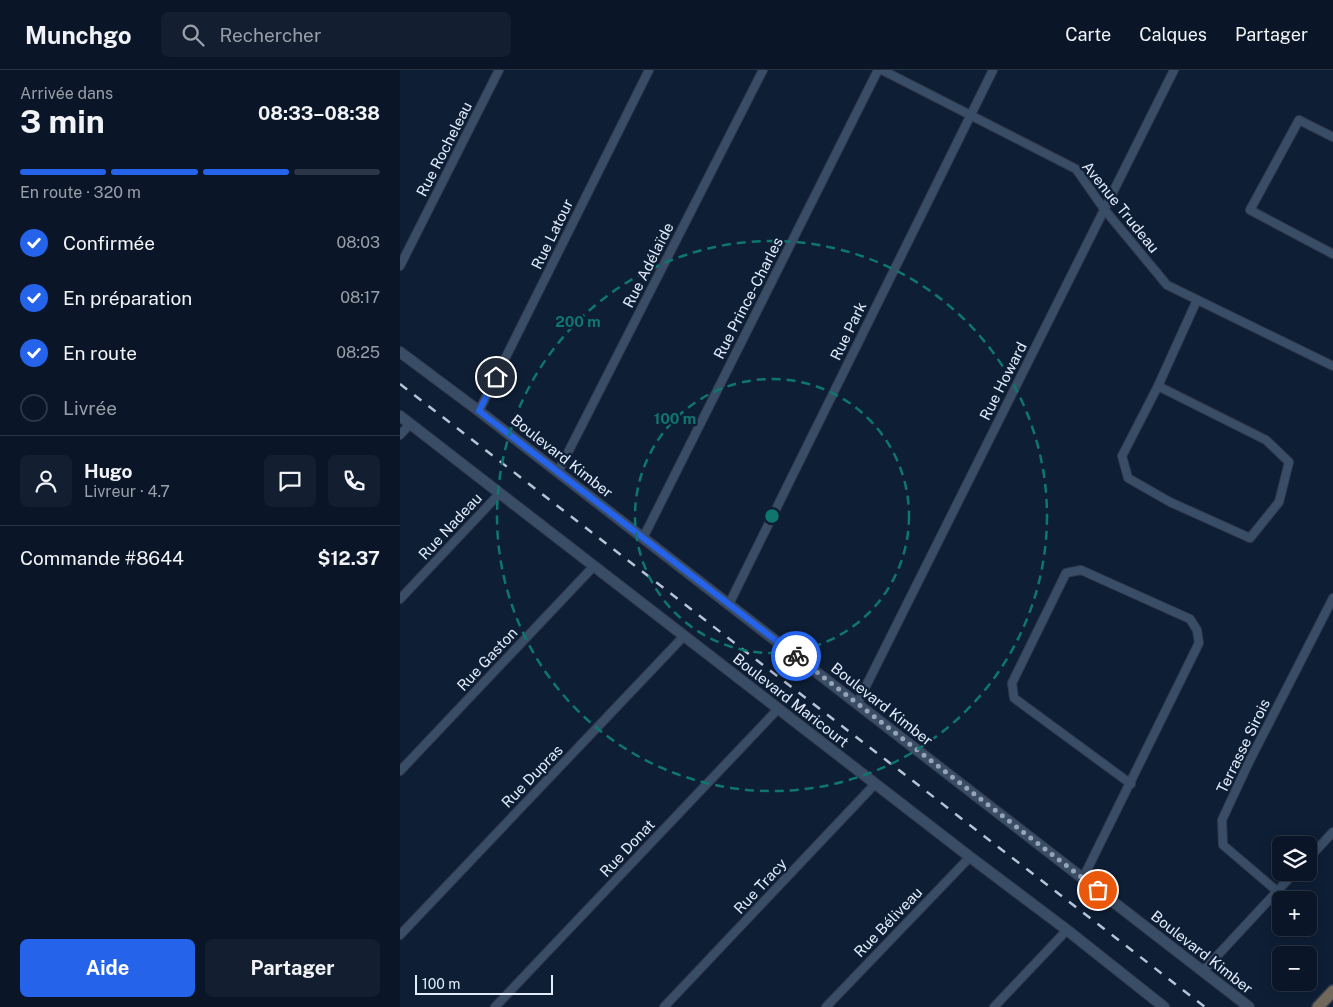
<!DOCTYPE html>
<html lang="fr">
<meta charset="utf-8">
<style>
body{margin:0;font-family:"Public Sans",sans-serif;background:#131f30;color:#f1f3f6;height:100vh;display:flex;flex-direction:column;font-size:19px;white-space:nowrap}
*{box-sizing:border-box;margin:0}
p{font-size:16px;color:#999fa8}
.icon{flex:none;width:28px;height:28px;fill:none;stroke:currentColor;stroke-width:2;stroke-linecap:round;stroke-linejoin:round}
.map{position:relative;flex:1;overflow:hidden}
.drawer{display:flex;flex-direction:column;background:#0a1628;width:400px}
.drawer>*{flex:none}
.tools{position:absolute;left:872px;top:766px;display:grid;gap:10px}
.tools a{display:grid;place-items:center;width:45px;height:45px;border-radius:8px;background:#0a1628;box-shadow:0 2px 12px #0003,0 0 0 1px #2a3545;font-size:25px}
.scale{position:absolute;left:15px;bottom:12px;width:138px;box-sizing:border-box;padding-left:5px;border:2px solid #e1ecfc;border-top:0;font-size:14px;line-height:18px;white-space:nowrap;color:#e1ecfc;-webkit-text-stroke:4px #0e1e35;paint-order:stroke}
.pin{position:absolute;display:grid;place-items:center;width:42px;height:42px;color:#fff;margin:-21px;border:2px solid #fff;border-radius:50%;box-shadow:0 1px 5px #0007}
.courier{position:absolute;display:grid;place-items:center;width:50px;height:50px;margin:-25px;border:4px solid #2563eb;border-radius:50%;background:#fff;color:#222;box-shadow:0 1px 6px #0007}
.head em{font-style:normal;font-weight:700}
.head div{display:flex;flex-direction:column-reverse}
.head{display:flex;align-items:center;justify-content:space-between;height:85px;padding:0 20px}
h1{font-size:32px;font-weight:700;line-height:38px}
.bar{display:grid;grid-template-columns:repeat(4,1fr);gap:8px 5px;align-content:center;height:60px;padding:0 20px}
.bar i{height:6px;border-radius:4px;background:#2a3545}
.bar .on{background:#2563eb}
.bar p{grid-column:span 4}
.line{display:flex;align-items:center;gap:12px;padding:0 20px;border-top:1px solid #2a3545}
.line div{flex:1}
.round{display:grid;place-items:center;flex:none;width:52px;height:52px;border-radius:8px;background:#131f30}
ol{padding:0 20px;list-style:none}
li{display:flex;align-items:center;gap:15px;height:55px}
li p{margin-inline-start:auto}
li .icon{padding:5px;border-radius:50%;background:#2563eb;color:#fff;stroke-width:4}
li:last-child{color:#999fa8}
li i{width:28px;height:28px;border:2px solid #2a3545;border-radius:50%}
.primary-button{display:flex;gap:10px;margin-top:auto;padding:10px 20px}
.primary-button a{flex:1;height:58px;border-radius:8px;background:#2563eb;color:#fff;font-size:20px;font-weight:700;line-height:58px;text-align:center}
.primary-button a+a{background:#131f30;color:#f1f3f6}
header{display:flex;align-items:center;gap:30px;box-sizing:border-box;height:70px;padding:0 25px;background:#0a1628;border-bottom:1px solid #2a3545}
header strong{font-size:24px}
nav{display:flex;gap:28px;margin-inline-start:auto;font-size:18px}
.search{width:350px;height:45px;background:#131f30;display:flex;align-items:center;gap:12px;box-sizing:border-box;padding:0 18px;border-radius:8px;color:#999fa8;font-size:19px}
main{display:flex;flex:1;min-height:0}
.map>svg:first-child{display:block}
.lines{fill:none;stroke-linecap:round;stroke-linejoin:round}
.minor-casing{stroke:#32394c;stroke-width:10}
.tertiary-casing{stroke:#32394c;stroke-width:12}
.secondary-casing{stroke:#32394c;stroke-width:14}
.minor{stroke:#3a4d66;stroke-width:8}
.tertiary{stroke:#3a4d66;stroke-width:10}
.secondary{stroke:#72675b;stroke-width:11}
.rail{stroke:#b8c4d6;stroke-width:2.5;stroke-dasharray:9 9;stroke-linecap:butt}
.done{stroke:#97a4b6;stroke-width:5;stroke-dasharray:0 9}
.route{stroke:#2563eb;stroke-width:6}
.ring{fill:none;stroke:#0f766e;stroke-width:2.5;stroke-dasharray:9 6}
.labels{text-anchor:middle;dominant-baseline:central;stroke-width:4.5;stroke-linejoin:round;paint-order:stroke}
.street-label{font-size:15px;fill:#e1ecfc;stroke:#0e1e35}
.centre{fill:#0f766e;stroke:#0e1e35;stroke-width:2.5}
.ring-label{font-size:15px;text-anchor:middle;font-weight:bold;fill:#0f766e;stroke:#0e1e35;stroke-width:4.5;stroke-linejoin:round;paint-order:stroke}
</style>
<header>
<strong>Munchgo</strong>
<div class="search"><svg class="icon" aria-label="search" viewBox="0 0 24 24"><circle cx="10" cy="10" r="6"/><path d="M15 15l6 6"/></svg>Rechercher</div>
<nav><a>Carte</a><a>Calques</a><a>Partager</a></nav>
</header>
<main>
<section class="drawer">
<div class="head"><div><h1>3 min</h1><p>Arrivée dans</p></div><em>08:33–08:38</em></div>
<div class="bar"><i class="on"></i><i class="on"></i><i class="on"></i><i></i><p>En route · 320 m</p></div>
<ol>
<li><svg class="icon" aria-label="check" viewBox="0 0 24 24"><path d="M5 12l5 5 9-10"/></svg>Confirmée<p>08:03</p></li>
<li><svg class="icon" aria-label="check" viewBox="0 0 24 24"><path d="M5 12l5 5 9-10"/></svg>En préparation<p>08:17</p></li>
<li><svg class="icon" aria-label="check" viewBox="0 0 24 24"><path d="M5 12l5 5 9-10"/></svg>En route<p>08:25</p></li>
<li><i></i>Livrée</li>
</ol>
<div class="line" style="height:90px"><a class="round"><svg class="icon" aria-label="person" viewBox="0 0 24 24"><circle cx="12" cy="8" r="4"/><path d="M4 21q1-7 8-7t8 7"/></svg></a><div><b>Hugo</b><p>Livreur · 4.7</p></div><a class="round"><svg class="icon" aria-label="chat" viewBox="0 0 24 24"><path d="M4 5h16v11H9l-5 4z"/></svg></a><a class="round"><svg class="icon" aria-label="phone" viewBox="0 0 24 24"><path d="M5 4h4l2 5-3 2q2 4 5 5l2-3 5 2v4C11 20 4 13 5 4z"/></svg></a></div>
<div class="line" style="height:65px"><div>Commande #8644</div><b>$12.37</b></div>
<div class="primary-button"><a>Aide</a><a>Partager</a></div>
</section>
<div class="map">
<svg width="933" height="937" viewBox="0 0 933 937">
<rect width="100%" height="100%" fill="#0e1e35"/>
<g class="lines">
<g class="minor-casing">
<path id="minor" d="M 482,0 L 676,99 L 704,139 L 767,215 L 933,296
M 933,67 L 899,50 L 850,140 L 933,184
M 0,196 L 99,0
M 758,316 L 866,370 L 889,392 L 879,432 L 850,468 L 770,432 L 728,408 L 722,386 L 758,316 L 797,230
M 79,341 L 249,0
M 0,365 L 10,354
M 158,402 L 363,0
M 243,468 L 478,0
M 0,529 L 100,423
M 329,534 L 593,0
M 457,634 L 774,0
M 0,701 L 194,496
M 909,788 L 933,762
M 683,808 L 799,573 L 797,560 L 790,549 L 681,500 L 666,503 L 612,613 L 614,628 L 731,714
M 877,821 L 823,775 L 822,750 L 849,692 L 933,528
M 0,865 L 284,566
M 803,901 L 895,802
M 95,937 L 378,639
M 264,937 L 475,714
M 426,937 L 570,787
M 594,937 L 667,860"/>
</g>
<g class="tertiary-casing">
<path id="tertiary" d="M 0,282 L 79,341 L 849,937
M 0,346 L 570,787 L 667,860 L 764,937"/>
</g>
<g class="secondary-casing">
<path id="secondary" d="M 918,937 L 933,921"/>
</g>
<use href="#minor" class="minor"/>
<use href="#tertiary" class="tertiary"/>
<use href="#secondary" class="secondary"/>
<path class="rail" d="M 0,314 L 805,937"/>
</g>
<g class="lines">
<path class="done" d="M 396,586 L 698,820"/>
<path class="route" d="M 96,307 L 79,341 L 396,586"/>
</g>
<g class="ring">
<circle cx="372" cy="446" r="137"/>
<circle cx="372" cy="446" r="275"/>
</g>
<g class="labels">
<g class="street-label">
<text transform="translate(44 79) rotate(-63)">Rue Rocheleau</text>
<text transform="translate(721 137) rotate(51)">Avenue Trudeau</text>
<text transform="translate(152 164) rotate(-64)">Rue Latour</text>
<text transform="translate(248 195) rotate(-63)">Rue Adélaïde</text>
<text transform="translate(348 228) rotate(-63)">Rue Prince-Charles</text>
<text transform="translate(448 261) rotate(-64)">Rue Park</text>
<text transform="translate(603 311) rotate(-63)">Rue Howard</text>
<text transform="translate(162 386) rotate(38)">Boulevard Kimber</text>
<text transform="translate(50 456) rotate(-47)">Rue Nadeau</text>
<text transform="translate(87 589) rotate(-47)">Rue Gaston</text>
<text transform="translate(391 630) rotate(38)">Boulevard Maricourt</text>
<text transform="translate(482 634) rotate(38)">Boulevard Kimber</text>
<text transform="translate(843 676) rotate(-64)">Terrasse Sirois</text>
<text transform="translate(132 706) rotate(-46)">Rue Dupras</text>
<text transform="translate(227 778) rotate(-47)">Rue Donat</text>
<text transform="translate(360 816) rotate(-47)">Rue Tracy</text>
<text transform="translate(488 852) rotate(-46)">Rue Béliveau</text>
<text transform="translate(802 882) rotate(38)">Boulevard Kimber</text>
</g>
</g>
<circle cx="372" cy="446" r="8" class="centre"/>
<g class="ring-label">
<text x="178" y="257">200 m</text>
<text x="275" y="354">100 m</text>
</g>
</svg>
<div class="tools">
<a><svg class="icon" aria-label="layers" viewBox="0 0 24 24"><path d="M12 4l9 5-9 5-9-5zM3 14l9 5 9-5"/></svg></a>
<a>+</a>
<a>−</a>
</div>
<div class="scale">100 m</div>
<div class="pin" style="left:698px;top:820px;background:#ea580c"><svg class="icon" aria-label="bag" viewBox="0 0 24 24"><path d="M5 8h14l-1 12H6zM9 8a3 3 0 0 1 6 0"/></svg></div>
<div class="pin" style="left:96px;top:307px;background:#1f2937"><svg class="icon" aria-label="home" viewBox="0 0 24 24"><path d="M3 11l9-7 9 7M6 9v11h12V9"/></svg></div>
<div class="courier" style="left:396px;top:586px"><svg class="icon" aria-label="bike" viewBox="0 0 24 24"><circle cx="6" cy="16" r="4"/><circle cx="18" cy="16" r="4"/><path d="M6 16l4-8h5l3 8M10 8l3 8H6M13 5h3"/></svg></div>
</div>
</main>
